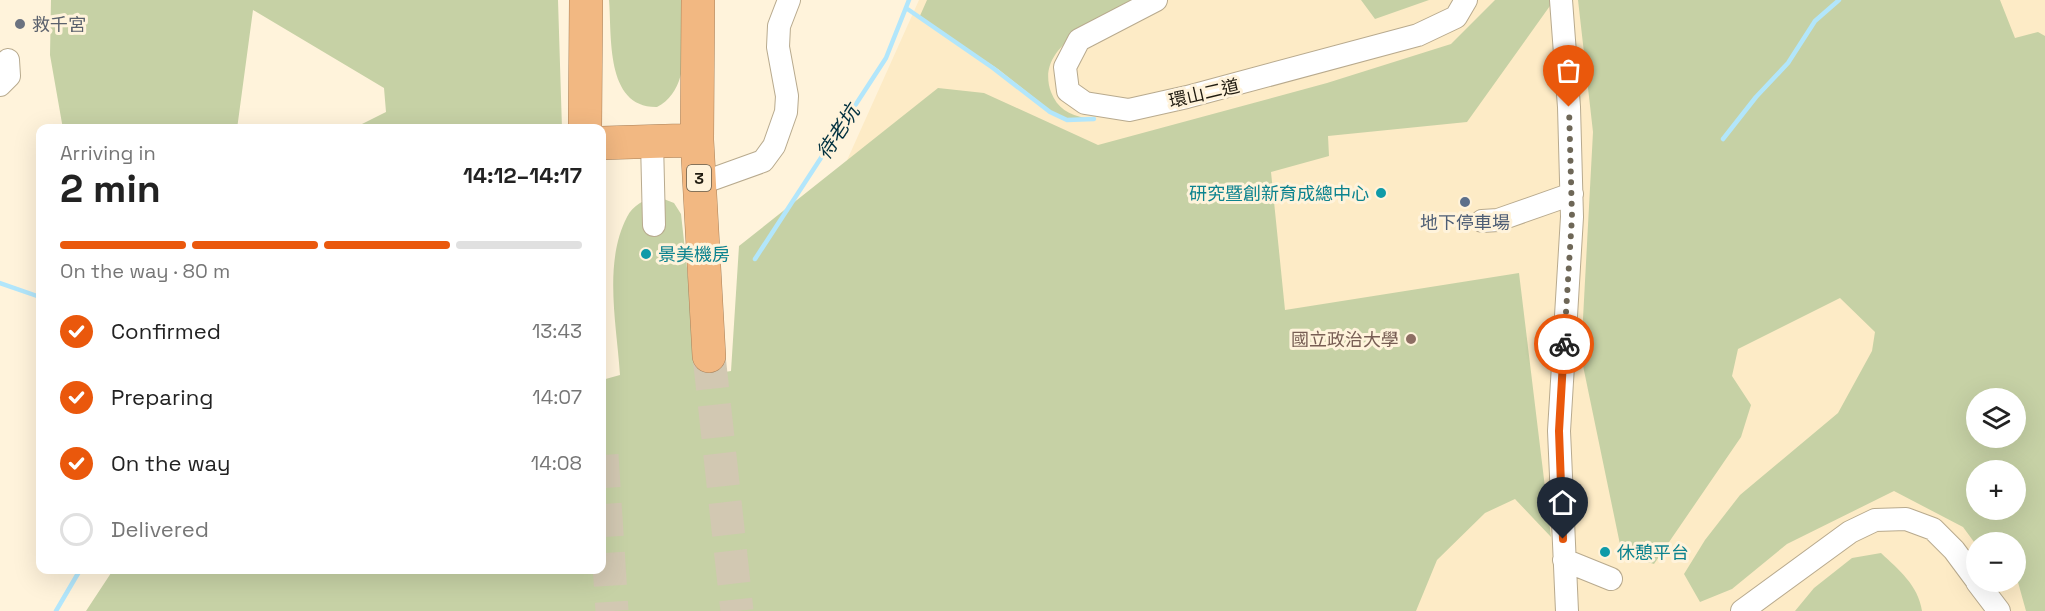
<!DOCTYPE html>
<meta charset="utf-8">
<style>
body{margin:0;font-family:"Space Grotesk","Noto Sans TC",sans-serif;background:#f6f6f6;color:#222;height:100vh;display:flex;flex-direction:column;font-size:22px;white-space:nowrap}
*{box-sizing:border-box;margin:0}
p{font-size:20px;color:#767676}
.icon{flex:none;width:33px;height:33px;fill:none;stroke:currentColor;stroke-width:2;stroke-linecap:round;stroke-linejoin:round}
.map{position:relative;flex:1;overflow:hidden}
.details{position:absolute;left:36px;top:124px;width:570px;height:450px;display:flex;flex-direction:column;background:#fff;border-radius:12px;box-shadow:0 6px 24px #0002}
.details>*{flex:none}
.fabs{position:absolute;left:1966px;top:388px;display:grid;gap:12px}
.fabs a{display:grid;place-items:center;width:60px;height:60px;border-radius:50%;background:#fff;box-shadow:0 6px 24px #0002;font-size:30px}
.pin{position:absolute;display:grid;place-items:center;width:51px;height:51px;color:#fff;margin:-62px -26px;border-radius:50% 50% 50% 0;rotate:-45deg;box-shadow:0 0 6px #0007}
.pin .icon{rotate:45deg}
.courier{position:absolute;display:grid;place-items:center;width:60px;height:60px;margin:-30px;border:4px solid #ea580c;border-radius:50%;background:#fff;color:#222;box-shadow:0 2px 8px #0007}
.summary em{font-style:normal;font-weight:700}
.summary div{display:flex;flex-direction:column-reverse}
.summary{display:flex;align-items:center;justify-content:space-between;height:102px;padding:0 24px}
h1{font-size:39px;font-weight:700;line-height:45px}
.bar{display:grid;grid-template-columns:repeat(4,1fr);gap:9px 6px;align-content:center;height:72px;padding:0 24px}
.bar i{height:8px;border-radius:4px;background:#e0e0e0}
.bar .on{background:#ea580c}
.bar p{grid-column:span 4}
ol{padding:0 24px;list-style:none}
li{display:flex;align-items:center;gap:18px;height:66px}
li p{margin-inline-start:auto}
li .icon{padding:6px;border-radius:50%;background:#ea580c;color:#fff;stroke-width:4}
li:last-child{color:#767676}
li i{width:33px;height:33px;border:3px solid #e0e0e0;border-radius:50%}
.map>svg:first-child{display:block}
.built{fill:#fdebc6;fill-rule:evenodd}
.green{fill:#c6d1a5;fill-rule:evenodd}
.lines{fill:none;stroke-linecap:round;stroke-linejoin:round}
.stream{stroke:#b2e6fb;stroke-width:4.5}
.highway-tunnel{stroke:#d2c8b2;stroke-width:33;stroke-dasharray:33 16;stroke-linecap:butt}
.minor-casing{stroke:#b8aa8e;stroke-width:24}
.highway-casing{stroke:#a8815a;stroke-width:34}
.minor{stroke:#fff;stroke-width:22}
.highway{stroke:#f2b882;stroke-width:33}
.done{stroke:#6e6757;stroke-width:6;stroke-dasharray:0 10.8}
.route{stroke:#ea580c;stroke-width:8}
.worship-dot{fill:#6b7280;stroke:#fff3db;stroke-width:2}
.culture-dot{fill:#0f9aa8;stroke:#fff3db;stroke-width:2}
.service-dot{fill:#5c6f8a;stroke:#fff3db;stroke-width:2}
.education-dot{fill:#8d6e63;stroke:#fff3db;stroke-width:2}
.labels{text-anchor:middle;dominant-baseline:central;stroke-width:6;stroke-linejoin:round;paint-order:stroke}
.shield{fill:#fff3db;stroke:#635c4d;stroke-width:1.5}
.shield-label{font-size:16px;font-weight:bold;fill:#201b10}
.worship-label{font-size:18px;fill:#5b616d;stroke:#fff3db;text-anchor:start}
.street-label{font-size:18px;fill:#201b10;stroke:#fff3db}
.culture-label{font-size:18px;fill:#0d838f;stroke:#fff3db;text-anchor:start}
.service-label{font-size:18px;fill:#4e5e75;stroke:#fff3db}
.education-label{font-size:18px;fill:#785e54;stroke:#fff3db;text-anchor:end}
.water-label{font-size:20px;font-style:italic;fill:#00303f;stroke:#fff3db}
</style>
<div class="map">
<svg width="2045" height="611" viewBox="0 0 2045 611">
<rect width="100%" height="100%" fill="#fff3db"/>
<path class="built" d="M 919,0 L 2045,0 L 2045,611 L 737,611 L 822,216 ZM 1977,399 L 2016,399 L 2016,438 L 1977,438 ZM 1977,471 L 2016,471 L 2016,510 L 1977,510 ZM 1977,543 L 2016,543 L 2016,582 L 1977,582 Z"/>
<path class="green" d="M 51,0 L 558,0 L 562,129 L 352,129 L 386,112 L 384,88 L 253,10 L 237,129 L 63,129 L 50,55 Z
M 609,0 L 685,0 C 683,33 693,89 657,107 C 605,108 612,36 609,0 Z
M 927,0 L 1140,0 C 1107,17 1033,43 1051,92 C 1057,108 1069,115 1086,118 L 1062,118 L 1052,112 L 998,69 L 919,18 Z
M 1361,0 L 1429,0 L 1375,19 Z
M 1495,0 L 1551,0 L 1552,3 L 1467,122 L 1328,136 L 1329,156 L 1271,172 L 1285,310 L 1519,273 L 1551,537 L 1515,499 L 1485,513 L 1437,560 L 1416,611 L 86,611 L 113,570 L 602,570 L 602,380 L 620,375 C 617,326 603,263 627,217 C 633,205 644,200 656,196 L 674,203 L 681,214 L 699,376 L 731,371 L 739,246 L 938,88 L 984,93 L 1098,145 L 1327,83 L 1451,44 Z
M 1578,0 L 2000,0 L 2015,38 L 2038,32 L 2045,36 L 2045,611 L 2026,611 L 2016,575 L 2016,543 L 1977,543 L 1977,546 L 1963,527 L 1894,491 L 1787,544 L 1732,589 L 1700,602 L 1684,574 L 1705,540 L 1740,495 L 1838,413 L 1872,351 L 1875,332 L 1840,298 L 1738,349 L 1732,376 L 1751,405 L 1741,437 L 1654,564 L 1622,554 L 1581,356 L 1593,132 ZM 1977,399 L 2016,399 L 2016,438 L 1977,438 ZM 1977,471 L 2016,471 L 2016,510 L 1977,510 Z
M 1881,553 C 1899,570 1918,585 1922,611 L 1795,611 L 1814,588 L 1852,558 Z"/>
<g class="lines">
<path class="stream" d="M 906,8 L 993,68 L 1050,112 L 1067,120 L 1094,119
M 1723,139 L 1756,97 L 1788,63 L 1815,21 L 1839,0
M 755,259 L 886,58 L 909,0
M 0,283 L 40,297
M 56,611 L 80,570"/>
<path class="highway-tunnel" d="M 709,356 L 737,611
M 602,455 L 612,611"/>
<g class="minor-casing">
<path id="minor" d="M 1156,0 L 1079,40 L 1065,67 L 1068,91 L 1085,103 L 1129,110 L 1187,97 L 1418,35 L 1456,17 L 1466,0
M 1561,0 L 1569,107 L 1572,217 L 1559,431 L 1567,611
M 0,85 L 9,76 L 8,60
M 652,142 L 654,225
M 699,184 L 763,161 L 774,146 L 786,112 L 787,96 L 778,47 L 779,26 L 789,0
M 1482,221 L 1498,220 L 1572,194
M 1564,560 L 1611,579
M 1977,582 L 1999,611
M 1742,611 L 1850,532 L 1875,520 L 1906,519 L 1933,529 L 1954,550 L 1977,581"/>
</g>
<g class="highway-casing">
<path id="highway" d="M 698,0 L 697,140 L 709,356
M 585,129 L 586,0
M 602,143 L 697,140"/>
</g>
<use href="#minor" class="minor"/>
<use href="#highway" class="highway"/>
</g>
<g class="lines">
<path class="done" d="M 1564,344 L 1572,217 L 1569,107"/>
<path class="route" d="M 1563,539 L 1559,431 L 1564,344"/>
</g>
<circle class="worship-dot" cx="20" cy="24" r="6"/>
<g class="culture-dot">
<circle cx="1381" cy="193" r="6"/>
<circle cx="646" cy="254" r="6"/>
<circle cx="1605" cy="552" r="6"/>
</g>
<circle class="service-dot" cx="1465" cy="202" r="6"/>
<circle class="education-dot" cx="1411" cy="339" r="6"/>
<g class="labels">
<rect class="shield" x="687" y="165" width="24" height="26" rx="4.5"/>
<g class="shield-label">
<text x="699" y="178">3</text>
</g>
<g class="worship-label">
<text x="32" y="24">救千宮</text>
</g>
<g class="street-label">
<text transform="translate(1204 93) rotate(-13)">環山二道</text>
</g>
<g class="culture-label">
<text x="1369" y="193" text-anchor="end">研究暨創新育成總中心</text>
<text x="658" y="254">景美機房</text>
<text x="1617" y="552">休憩平台</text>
</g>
<g class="service-label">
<text x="1465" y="222">地下停車場</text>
</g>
<g class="education-label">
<text x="1399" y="339">國立政治大學</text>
</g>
<g class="water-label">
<text transform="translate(838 132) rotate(-57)">待老坑</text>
</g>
</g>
</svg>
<div class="fabs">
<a><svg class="icon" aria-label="layers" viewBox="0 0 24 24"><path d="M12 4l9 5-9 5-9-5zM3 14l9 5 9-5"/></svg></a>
<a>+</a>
<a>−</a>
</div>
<div class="pin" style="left:1569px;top:107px;background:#ea580c"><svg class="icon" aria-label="bag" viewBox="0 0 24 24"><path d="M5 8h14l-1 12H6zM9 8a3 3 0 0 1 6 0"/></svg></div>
<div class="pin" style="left:1563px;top:539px;background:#1f2937"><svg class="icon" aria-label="home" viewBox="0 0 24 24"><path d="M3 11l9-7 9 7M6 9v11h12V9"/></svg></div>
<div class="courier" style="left:1564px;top:344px"><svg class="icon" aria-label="bike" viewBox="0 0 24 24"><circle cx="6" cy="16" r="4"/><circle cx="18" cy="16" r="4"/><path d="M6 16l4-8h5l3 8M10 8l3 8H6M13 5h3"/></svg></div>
<section class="details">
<div class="summary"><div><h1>2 min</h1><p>Arriving in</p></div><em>14:12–14:17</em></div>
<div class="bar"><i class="on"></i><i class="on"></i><i class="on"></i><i></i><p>On the way · 80 m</p></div>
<ol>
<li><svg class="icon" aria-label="check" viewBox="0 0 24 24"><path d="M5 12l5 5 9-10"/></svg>Confirmed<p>13:43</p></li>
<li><svg class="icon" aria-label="check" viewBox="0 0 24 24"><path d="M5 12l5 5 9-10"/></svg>Preparing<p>14:07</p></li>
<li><svg class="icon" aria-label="check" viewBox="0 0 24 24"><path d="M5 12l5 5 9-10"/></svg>On the way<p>14:08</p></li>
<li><i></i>Delivered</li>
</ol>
</section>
</div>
